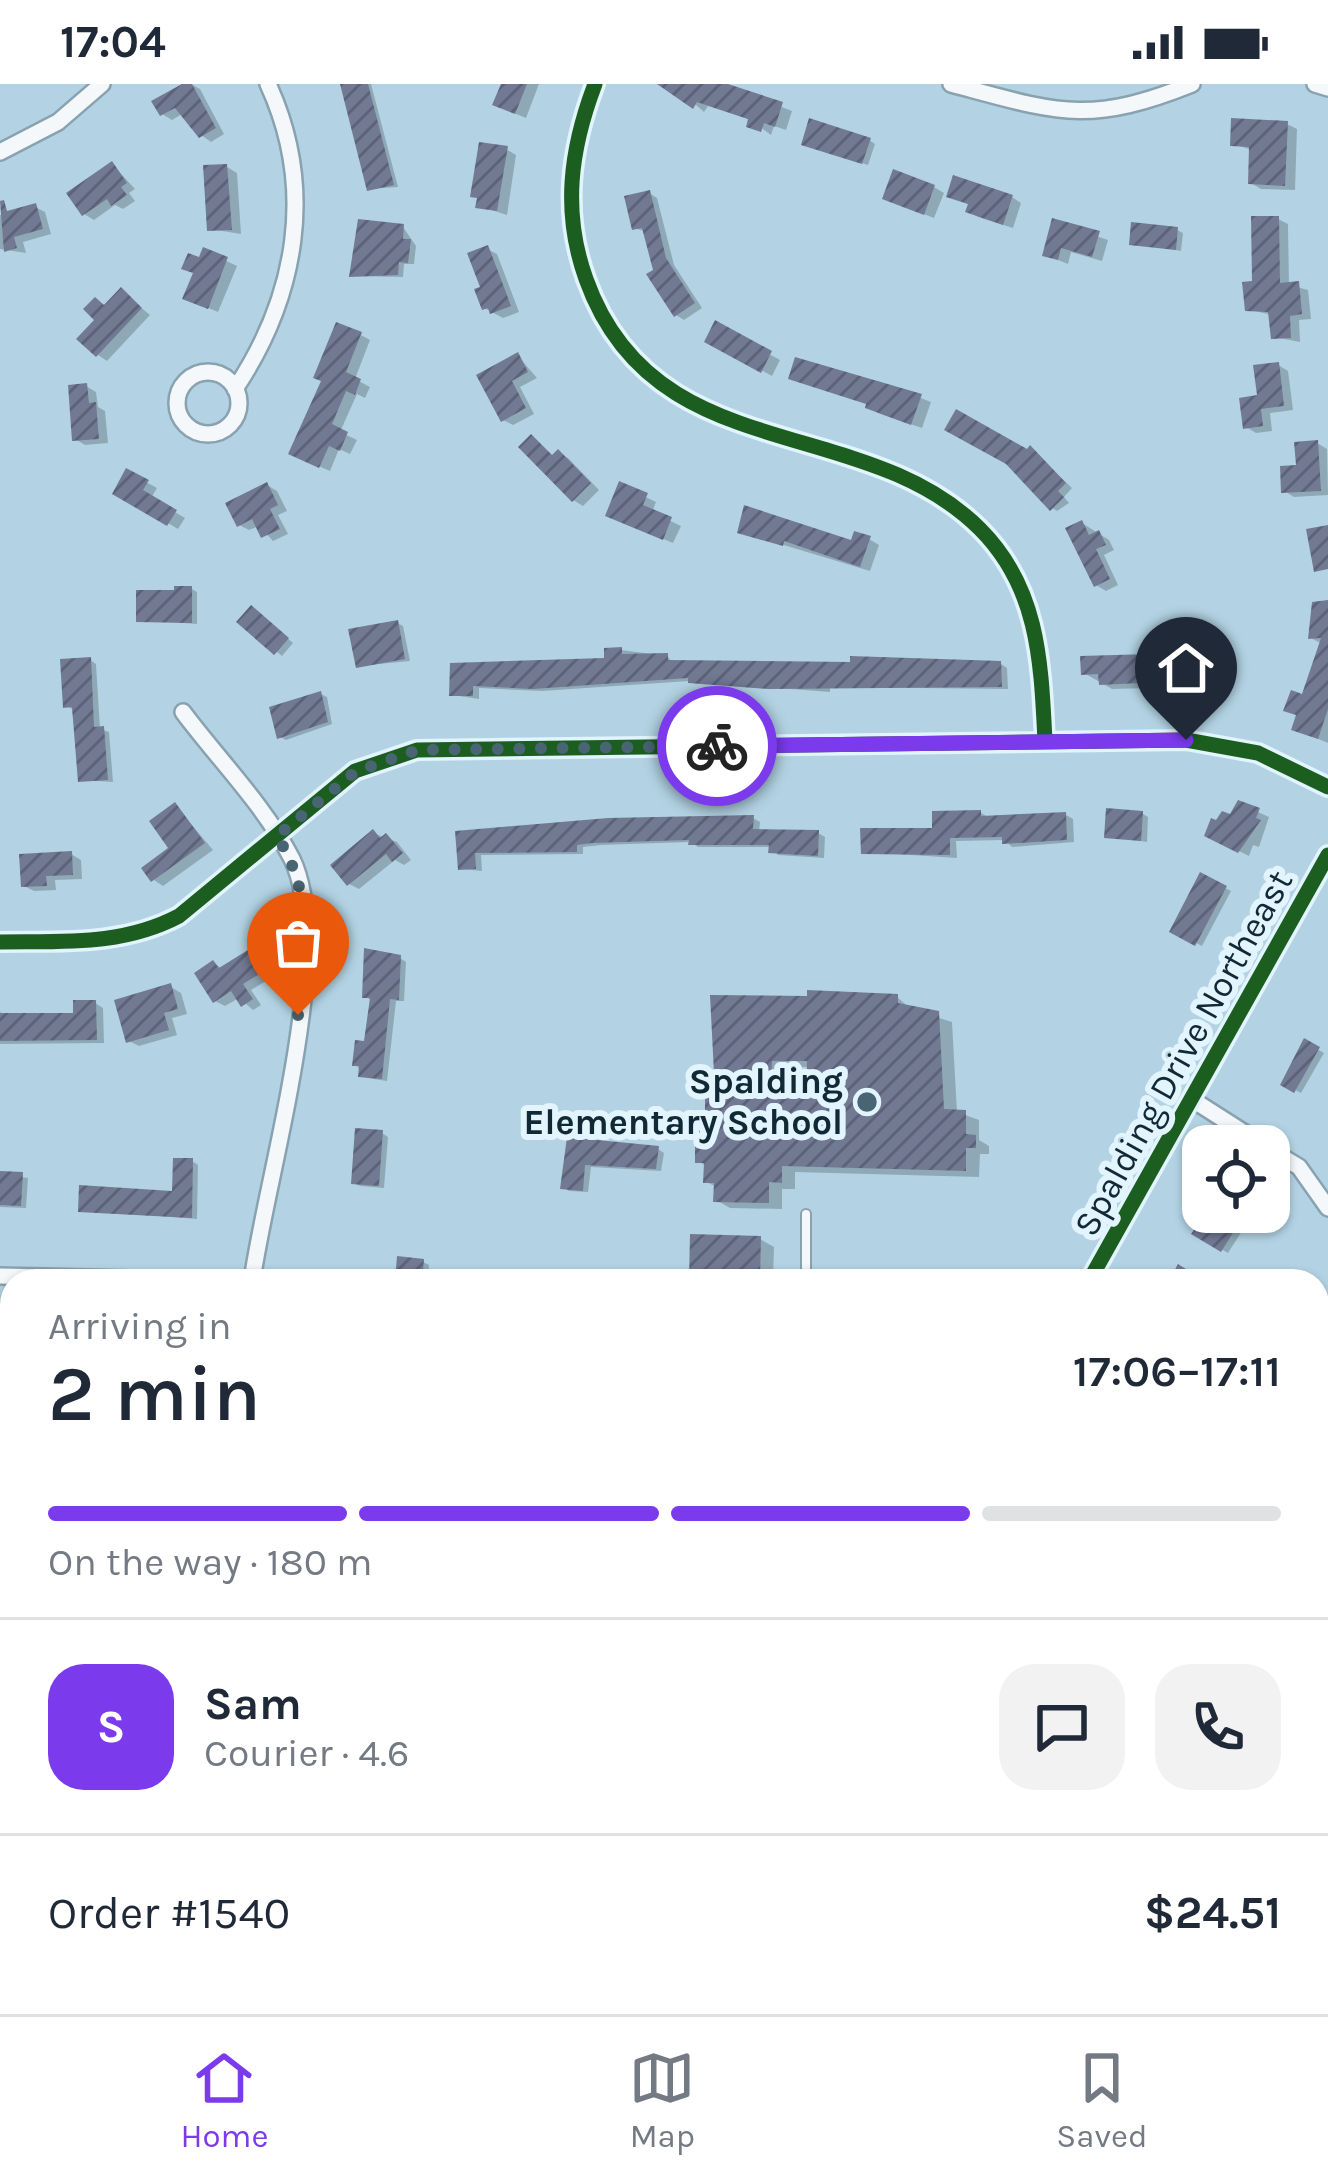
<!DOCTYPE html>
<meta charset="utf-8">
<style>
body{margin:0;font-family:Karla,sans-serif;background:#f2f2f3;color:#1f2937;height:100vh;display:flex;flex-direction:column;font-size:45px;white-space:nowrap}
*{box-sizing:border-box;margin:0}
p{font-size:39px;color:#747a83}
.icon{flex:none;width:66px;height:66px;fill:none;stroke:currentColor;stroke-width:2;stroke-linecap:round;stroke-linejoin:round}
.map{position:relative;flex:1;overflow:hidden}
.sheet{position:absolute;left:0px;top:1185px;width:1329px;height:747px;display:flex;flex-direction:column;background:#fff;border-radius:36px 36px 0 0;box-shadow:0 3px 9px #0004}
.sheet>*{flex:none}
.fabs{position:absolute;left:1182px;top:1041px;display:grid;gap:24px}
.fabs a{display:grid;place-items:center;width:108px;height:108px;border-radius:24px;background:#fff;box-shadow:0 3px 9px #0004;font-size:60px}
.pin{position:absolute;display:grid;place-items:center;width:102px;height:102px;color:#fff;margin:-123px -51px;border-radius:50% 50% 50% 0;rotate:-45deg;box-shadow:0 0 12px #0007}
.pin .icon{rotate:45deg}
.courier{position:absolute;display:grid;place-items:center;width:120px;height:120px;margin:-60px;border:9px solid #7c3aed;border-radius:50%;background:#fff;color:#222;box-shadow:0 3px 15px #0007}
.headline em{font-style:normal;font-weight:600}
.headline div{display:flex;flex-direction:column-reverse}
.headline{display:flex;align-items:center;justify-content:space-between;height:204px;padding:0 48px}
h1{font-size:78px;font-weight:600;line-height:90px}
.bar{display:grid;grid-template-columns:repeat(4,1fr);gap:18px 12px;align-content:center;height:144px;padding:0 48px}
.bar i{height:15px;border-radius:9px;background:#e0e1e3}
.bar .current{background:#7c3aed}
.bar p{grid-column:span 4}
.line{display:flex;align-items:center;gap:30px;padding:0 48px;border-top:3px solid #e0e1e3}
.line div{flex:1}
.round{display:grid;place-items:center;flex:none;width:126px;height:126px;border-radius:36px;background:#f2f2f3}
.status{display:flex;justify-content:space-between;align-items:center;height:84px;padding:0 60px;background:#fff;direction:ltr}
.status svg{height:33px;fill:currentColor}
.dock{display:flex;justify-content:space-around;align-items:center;height:168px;border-top:3px solid #e0e1e3;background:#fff;font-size:33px;color:#747a83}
.dock a{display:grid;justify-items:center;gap:6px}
.dock .current{color:#7c3aed}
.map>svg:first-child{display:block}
.forest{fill:url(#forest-firs)}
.shadow{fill:#0003;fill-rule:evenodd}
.building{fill:url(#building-hatch);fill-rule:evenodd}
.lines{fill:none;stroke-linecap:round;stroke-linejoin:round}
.service-casing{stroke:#89a2b0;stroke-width:12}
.minor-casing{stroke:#89a2b0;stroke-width:20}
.service{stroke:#f4f8fb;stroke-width:8}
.minor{stroke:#f4f8fb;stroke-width:15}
.cycleway-casing{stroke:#e2f4fe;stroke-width:22}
.cycleway{stroke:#1b5e20;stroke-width:15}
.done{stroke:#496472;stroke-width:12;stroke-dasharray:0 21.6}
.route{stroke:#7c3aed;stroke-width:15}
.poi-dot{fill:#496472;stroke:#e2f4fe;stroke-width:4.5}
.labels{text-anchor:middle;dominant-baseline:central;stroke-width:12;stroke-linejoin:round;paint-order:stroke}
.street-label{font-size:36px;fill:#102935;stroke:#e2f4fe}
.poi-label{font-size:36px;font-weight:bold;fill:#102935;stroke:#e2f4fe;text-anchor:end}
</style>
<div class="status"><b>17:04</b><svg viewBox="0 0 49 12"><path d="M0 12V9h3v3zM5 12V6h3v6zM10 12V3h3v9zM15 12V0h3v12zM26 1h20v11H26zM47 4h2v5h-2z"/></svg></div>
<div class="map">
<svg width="1328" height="1930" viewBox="0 0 1328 1930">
<defs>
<pattern id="forest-firs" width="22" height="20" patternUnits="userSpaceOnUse" patternTransform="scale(3)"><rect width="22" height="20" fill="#bacc91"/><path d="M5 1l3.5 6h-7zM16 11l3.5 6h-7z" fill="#9faf7e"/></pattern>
<pattern id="building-hatch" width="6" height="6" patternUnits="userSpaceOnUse" patternTransform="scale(3)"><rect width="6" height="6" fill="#727993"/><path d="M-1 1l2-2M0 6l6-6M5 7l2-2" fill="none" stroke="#5c6379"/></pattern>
</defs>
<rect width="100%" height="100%" fill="#b3d3e4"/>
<path class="forest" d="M 0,1525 L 12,1525 L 12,1920 L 435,1920 L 436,1930 L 0,1930 Z"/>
<path class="shadow" d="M 191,0 L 200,5 L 224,50 L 211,58 L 190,43 L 182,30 L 172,36 L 162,30 Z
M 342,0 L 371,0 L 398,103 L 369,105 Z
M 504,0 L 539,0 L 526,34 L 506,26 Z
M 672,0 L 723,0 L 792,27 L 786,46 L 774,42 L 771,51 L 751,36 L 708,22 L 704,28 Z
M 1287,40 L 1297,45 L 1295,106 L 1261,105 L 1251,99 L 1252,66 L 1233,60 Z
M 869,56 L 875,60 L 868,81 L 810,63 Z
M 506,65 L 516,71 L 507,131 L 479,122 Z
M 112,80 L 135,105 L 129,109 L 135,117 L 123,125 L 115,121 L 94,136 L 84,130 Z
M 227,83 L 237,89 L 241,150 L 210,145 Z
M 934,103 L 944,109 L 934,134 L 895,119 Z
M 649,109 L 657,114 L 674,181 L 702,224 L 684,236 L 676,231 L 656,188 L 646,148 L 635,144 Z
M 949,112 L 1012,113 L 1021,119 L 1013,144 L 978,133 L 968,127 L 970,121 Z
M 35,123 L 45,128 L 51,150 L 23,158 L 26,169 L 0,165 L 0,131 Z
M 1278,135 L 1288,140 L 1289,201 L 1308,206 L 1311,235 L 1299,236 L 1300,258 L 1274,253 L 1271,231 L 1248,225 Z
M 1054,138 L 1108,156 L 1102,177 L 1071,168 L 1068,180 L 1045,171 Z
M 403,143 L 416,162 L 414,180 L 404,180 L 403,193 L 353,192 Z
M 1177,146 L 1183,149 L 1181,167 L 1132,159 Z
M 487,165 L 497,170 L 519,228 L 503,234 L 484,224 Z
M 205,167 L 237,182 L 218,228 L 196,219 Z
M 121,207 L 150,231 L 107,277 L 98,271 L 106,223 Z
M 716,241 L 780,276 L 772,292 L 708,256 Z
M 361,251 L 370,256 L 355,295 L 370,303 L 365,314 L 357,310 L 340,348 L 357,356 L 350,370 L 339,365 L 330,387 L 302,375 Z
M 518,272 L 537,294 L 520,303 L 534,330 L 513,341 L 503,336 Z
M 1278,281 L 1288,287 L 1293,326 L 1270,329 L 1272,347 L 1256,349 L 1246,343 Z
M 878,297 L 931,318 L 922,344 L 878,329 Z
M 86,302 L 96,308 L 98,323 L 105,327 L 108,359 L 85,361 L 75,355 Z
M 531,354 L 554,373 L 558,369 L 568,374 L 599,406 L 583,422 L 573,416 Z
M 1317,359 L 1327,365 L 1328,411 L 1294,413 L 1284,407 Z
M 1031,365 L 1072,404 L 1064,413 L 1069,419 L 1057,427 L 1049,422 L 1027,368 Z
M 127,388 L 157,404 L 151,414 L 185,434 L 178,445 L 116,408 Z
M 267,401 L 277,407 L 287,427 L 278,431 L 288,450 L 273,457 L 259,442 L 249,446 L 239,441 Z
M 621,401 L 656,418 L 652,428 L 681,442 L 673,459 L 618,436 Z
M 1082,439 L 1109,456 L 1114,466 L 1104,471 L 1118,501 L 1106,507 L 1096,501 Z
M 740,448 L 853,459 L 869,455 L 879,461 L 870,487 Z
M 192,505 L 197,508 L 197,540 L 139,536 Z
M 1328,519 L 1328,659 L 1294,645 L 1322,560 L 1311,554 Z
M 257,528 L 293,559 L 282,572 L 240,538 Z
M 397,539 L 403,542 L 410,577 L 358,582 Z
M 621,566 L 667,572 L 674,580 L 1001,580 L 1007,584 L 1008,605 L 830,603 L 830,608 L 689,597 L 542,607 L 479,604 L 479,615 L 452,611 L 453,582 L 608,577 Z
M 90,576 L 96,580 L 100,645 L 109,648 L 113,698 L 81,696 L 72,625 L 66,622 Z
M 1219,581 L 1229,587 L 1227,605 L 1150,596 L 1150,604 L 1112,605 L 1084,589 Z
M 321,610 L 327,613 L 332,640 L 286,656 L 280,653 Z
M 1240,720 L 1269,733 L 1259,763 L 1253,761 L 1249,772 L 1207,751 L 1232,734 Z
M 175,721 L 213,766 L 163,802 L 154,796 L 172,765 Z
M 981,729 L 990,734 L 1066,731 L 1073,735 L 1074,758 L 1012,763 L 1005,756 L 956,757 L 957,774 L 864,768 Z
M 1143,730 L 1148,733 L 1147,758 L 1107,752 Z
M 753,734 L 760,738 L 759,748 L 818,749 L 825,753 L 824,774 L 778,771 L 772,763 L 698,763 L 691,758 L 601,761 L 583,763 L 583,770 L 481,771 L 482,787 L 461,785 L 458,750 Z
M 373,749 L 397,758 L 411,776 L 404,781 L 395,776 L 359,805 L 349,800 Z
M 71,770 L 81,776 L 82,795 L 55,796 L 56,806 L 34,807 L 24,802 Z
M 1201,792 L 1231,807 L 1202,862 L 1173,847 Z
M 251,867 L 274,892 L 251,906 L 261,921 L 253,926 L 239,914 L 225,922 L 215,917 L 213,879 L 223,885 Z
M 400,874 L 406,878 L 404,917 L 396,917 L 387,997 L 367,994 L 355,980 L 367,961 L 372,917 L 365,912 Z
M 171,903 L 181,909 L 187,930 L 172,934 L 177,951 L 139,962 L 129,957 Z
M 897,913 L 911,925 L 952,938 L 957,1028 L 979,1036 L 979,1056 L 989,1062 L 989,1070 L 980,1070 L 979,1093 L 795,1088 L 795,1105 L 782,1105 L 782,1125 L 730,1124 L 716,1116 L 717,1103 L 706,1098 L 706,1082 L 698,1077 L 718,1012 L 713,914 ZM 785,983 L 810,983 L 809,1010 L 784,1009 Z
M 95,919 L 103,924 L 104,959 L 0,960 L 0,927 L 2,932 L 76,932 Z
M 1305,958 L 1324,969 L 1301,1009 L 1284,1000 Z
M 382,1049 L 388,1053 L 384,1104 L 360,1102 L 354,1099 Z
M 570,1057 L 658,1065 L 664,1069 L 661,1087 L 591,1083 L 588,1108 L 569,1107 L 563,1103 Z
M 192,1077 L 198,1081 L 197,1135 L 81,1126 L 175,1110 Z
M 0,1090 L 28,1094 L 26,1124 L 0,1123 Z
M 1211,1128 L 1254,1128 L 1228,1169 L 1196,1150 Z
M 760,1155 L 774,1163 L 773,1197 L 692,1197 Z
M 423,1178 L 429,1181 L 428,1197 L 398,1197 Z
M 0,1262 L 12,1262 L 12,1290 L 0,1289 Z
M 1328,1409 L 1328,1441 L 1317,1437 L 1317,1418 L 1324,1421 Z
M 0,1766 L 12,1767 L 12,1822 L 0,1821 Z"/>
<path class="building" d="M 182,0 L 192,0 L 216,44 L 199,54 L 175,24 L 160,32 L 151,17 Z
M 340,0 L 368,0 L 394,101 L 367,107 Z
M 501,0 L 527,0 L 515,30 L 492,21 Z
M 657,0 L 728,0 L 783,18 L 775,43 L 764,39 L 761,48 L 746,43 L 748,35 L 697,18 L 693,25 Z
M 809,34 L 871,54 L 862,80 L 801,61 Z
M 1231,34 L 1288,37 L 1285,102 L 1248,100 L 1249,63 L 1230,62 Z
M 479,58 L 508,62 L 497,127 L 475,124 L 477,114 L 470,113 Z
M 112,77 L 127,99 L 121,103 L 127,111 L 111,122 L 107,115 L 82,132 L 66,109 Z
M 227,80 L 232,146 L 207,147 L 203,81 Z
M 893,85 L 935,101 L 924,131 L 882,115 Z
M 953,91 L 1013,111 L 1003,141 L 965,128 L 968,120 L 946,113 Z
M 650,106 L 666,174 L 695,219 L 674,233 L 646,190 L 653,186 L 642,144 L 632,146 L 624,112 Z
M 4,116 L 7,127 L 36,119 L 43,145 L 14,153 L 17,164 L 4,168 L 0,117 Z
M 1251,132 L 1279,132 L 1280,199 L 1299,197 L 1302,230 L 1290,232 L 1291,254 L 1271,255 L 1268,228 L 1245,227 L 1242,198 L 1252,197 Z
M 1052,134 L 1100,147 L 1092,173 L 1061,164 L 1058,176 L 1042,172 Z
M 358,135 L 404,140 L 403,155 L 411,155 L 408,179 L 399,178 L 398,191 L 349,193 Z
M 1131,138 L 1178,143 L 1176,166 L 1129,161 Z
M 488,161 L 511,222 L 490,230 L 488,224 L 482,226 L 474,205 L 480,203 L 467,169 Z
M 203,163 L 228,173 L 208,225 L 182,215 L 193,189 L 181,185 L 188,169 L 199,173 Z
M 121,203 L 142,224 L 96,273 L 76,255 L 94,236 L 83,225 L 95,213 L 104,221 Z
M 715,236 L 772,267 L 761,289 L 704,258 Z
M 336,238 L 362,248 L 346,288 L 361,295 L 355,311 L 346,307 L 332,340 L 348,348 L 340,367 L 329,362 L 319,384 L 288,370 L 321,297 L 313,294 Z
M 518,268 L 528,288 L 512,297 L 526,324 L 501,338 L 476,291 Z
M 795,273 L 922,310 L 911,341 L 865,324 L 866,320 L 788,295 Z
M 1279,278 L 1284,322 L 1261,325 L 1263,342 L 1243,345 L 1239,314 L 1257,311 L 1253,281 Z
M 87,299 L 89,319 L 96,318 L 99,355 L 72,357 L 68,301 Z
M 956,325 L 1027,365 L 1030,361 L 1066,399 L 1058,407 L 1064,413 L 1050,427 L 1006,380 L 944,346 Z
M 531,350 L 552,371 L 558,365 L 591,399 L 572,418 L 518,363 Z
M 1318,356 L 1321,407 L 1281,409 L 1280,382 L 1296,381 L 1294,358 Z
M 126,384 L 149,396 L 143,406 L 177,426 L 167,442 L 112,410 Z
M 619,397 L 648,409 L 643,421 L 672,433 L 663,456 L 605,432 Z
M 267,398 L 278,421 L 270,425 L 280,445 L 261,454 L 252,435 L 237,443 L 225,419 Z
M 744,421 L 851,456 L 854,447 L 871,452 L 860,483 L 784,457 L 783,462 L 737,449 Z
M 1082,436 L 1089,451 L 1099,446 L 1106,461 L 1096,465 L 1110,495 L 1094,503 L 1065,444 Z
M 1328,441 L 1328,485 L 1314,488 L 1306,445 Z
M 174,502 L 192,502 L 192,539 L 136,538 L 136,506 L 174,506 Z
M 1328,516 L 1328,625 L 1318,655 L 1291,646 L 1296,631 L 1283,627 L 1291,606 L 1302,610 L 1321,554 L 1308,555 L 1312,518 Z
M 251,521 L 289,554 L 274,571 L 236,538 Z
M 398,536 L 405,575 L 356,584 L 348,545 Z
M 622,563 L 622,570 L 668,569 L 668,576 L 850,578 L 850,572 L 1001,577 L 1002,603 L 768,605 L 688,599 L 688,594 L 533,605 L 473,602 L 473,612 L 449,612 L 450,579 L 604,574 L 604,564 Z
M 1150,570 L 1220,578 L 1218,601 L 1141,592 L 1141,599 L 1099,601 L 1098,590 L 1081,591 L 1080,572 Z
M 91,573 L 94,643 L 104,642 L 108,696 L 78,698 L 72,623 L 63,624 L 60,575 Z
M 321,607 L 328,638 L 277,655 L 269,623 Z
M 1238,716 L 1260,724 L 1256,734 L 1261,736 L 1238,769 L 1204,752 L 1211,734 L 1216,736 L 1222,727 L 1230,730 Z
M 175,718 L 205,759 L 151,798 L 141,784 L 168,764 L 149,737 Z
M 1106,724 L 1143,727 L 1141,757 L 1104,754 Z
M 981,726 L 981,732 L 1066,728 L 1067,756 L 1002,760 L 1002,753 L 950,754 L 950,771 L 861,770 L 860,744 L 932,744 L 932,727 Z
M 754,731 L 753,745 L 819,746 L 818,772 L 768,769 L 769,761 L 688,761 L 689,756 L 592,759 L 577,761 L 577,768 L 475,769 L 476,785 L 458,786 L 455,747 L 608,734 Z
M 373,745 L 380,754 L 386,749 L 403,769 L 392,778 L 386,770 L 347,802 L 330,781 Z
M 72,767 L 73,791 L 46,792 L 47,802 L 21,803 L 19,770 Z
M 1200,788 L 1227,802 L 1195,862 L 1169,848 Z
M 251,864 L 266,886 L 243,900 L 253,915 L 241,923 L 231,907 L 213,919 L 194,889 L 213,876 L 219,884 Z
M 364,864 L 401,871 L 399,916 L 390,915 L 382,995 L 358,993 L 359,982 L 352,982 L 355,956 L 364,957 L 370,914 L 362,914 Z
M 171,899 L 178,925 L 164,929 L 169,946 L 126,959 L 114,916 Z
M 807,906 L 898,910 L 898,919 L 939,927 L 944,1025 L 966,1026 L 966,1050 L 976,1051 L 976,1064 L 966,1064 L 966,1087 L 782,1082 L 782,1099 L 769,1098 L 769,1119 L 713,1118 L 714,1099 L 703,1099 L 704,1079 L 695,1079 L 695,1029 L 705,1029 L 705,1008 L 715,1009 L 710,911 L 807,912 ZM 772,977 L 807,977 L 806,1007 L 771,1006 Z
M 73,916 L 96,916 L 97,956 L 0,957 L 0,929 L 73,929 Z
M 1304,954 L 1320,963 L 1294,1009 L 1280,1001 Z
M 355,1044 L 383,1046 L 379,1102 L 351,1100 Z
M 567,1053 L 659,1062 L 656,1085 L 585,1081 L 583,1107 L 560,1105 Z
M 173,1074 L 193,1074 L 192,1134 L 78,1128 L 79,1101 L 172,1107 Z
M 0,1087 L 23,1088 L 21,1122 L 0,1121 Z
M 1207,1128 L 1246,1128 L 1221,1168 L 1191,1150 Z
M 690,1150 L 761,1152 L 760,1197 L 689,1197 Z
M 397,1172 L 424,1175 L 422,1197 L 395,1197 Z
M 1178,1180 L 1205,1197 L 1169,1197 Z"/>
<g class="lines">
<g class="service-casing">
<path id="service" d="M 806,1130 L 806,1197"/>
</g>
<g class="minor-casing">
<path id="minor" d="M 595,0 C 570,66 562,128 586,195 C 654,386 862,327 980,445 C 1039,504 1041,578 1045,657
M 951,0 C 1056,28 1087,42 1192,0
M 1315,0 L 1328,4
M 0,68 L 58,38 L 102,0
M177 319a31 31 0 1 1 62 0a31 31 0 1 1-62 0Z
M 235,305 C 297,212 316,104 268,0
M 183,628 C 218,675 265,722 292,775 C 336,866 266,1094 252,1197
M 0,858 C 63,857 122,862 179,832 L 355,687 L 417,666 L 1186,656 L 1258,669 L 1328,703
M 1193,1016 L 1265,1062
M 1269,1065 L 1299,1083 L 1328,1124
M 0,1192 L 216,1197
M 1089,1197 L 1328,771
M 0,1522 L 12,1522
M 1317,1839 L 1328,1846
M 685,1930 L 686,1920"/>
</g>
<use href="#service" class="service"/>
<use href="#minor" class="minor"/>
<g class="cycleway-casing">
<path id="cycleway" d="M 595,0 C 570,66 562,128 586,195 C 654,386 862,327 980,445 C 1039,504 1041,578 1045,657
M 0,858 C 63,857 122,862 179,832 L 355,687 L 417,666 L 1186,656 L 1258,669 L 1328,703
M 1089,1197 L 1328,771"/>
</g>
<use href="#cycleway" class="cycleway"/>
</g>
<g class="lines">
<path class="done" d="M 298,931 C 306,865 314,811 277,752 L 355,688 L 417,666 L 717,662"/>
<path class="route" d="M 717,662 L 1186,656"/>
</g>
<circle class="poi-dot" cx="867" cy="1018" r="12"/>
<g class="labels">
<g class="street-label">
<text transform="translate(1183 969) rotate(-61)">Spalding Drive Northeast</text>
</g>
<g class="poi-label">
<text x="843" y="997">Spalding<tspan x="843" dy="41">Elementary School</tspan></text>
</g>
</g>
</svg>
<div class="fabs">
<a><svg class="icon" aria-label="locate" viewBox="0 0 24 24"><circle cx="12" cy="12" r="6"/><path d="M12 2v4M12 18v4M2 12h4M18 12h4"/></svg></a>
</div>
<div class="pin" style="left:298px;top:931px;background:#ea580c"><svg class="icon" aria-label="bag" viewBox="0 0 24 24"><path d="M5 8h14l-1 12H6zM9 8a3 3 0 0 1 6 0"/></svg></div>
<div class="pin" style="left:1186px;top:656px;background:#1f2937"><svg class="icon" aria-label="home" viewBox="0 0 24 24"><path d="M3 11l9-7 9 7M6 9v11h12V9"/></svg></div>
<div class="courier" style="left:717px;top:662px"><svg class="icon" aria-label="bike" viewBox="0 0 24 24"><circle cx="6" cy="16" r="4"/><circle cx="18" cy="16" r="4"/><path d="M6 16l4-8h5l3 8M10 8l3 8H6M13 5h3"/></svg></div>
<section class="sheet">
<div class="headline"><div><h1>2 min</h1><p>Arriving in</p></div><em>17:06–17:11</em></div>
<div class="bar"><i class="current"></i><i class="current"></i><i class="current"></i><i></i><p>On the way · 180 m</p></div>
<div class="line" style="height:216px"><b class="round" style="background:#7c3aed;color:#fff">S</b><div><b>Sam</b><p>Courier · 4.6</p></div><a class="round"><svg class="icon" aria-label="chat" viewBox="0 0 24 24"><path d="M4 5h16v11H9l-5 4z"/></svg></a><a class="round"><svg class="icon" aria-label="phone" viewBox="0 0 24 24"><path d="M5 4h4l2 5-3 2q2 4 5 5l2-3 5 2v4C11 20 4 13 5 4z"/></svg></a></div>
<div class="line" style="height:156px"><div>Order #1540</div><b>$24.51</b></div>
</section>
</div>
<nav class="dock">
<a class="current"><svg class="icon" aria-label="home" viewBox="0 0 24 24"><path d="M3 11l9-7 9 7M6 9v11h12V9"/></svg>Home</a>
<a><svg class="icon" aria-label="map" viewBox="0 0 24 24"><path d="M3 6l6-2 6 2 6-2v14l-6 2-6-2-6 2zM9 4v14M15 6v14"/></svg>Map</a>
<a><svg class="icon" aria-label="saved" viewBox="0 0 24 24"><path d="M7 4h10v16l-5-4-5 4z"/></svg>Saved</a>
</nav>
